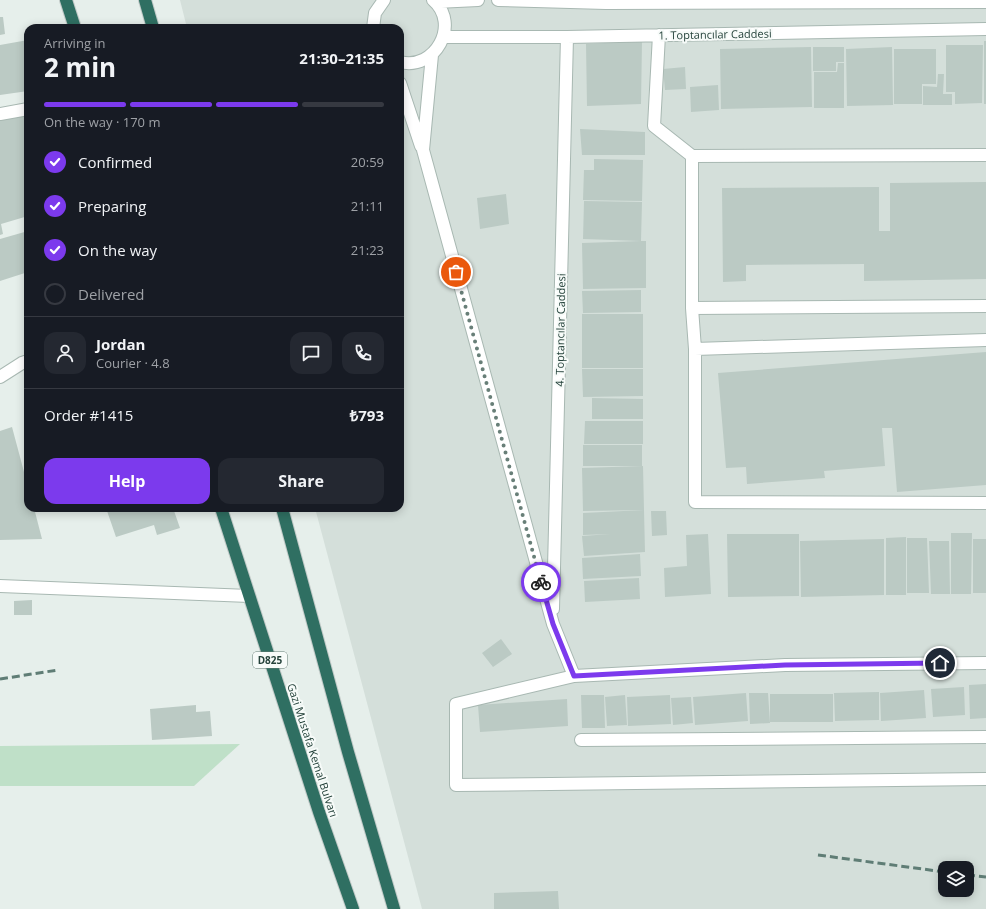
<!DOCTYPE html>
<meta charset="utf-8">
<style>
body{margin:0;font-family:"Open Sans",sans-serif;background:#242831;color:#f1f3f6;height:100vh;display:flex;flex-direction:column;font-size:15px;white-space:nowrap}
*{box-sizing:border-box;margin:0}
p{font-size:13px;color:#9ea1a6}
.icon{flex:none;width:22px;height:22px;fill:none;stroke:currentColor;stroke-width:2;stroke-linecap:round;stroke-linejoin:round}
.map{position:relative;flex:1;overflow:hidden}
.panel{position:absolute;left:24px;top:24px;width:380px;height:488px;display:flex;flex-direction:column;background:#171b24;border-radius:12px;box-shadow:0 2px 10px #0003}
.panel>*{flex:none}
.tools{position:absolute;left:938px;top:861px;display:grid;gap:8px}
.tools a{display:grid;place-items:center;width:36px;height:36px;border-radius:8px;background:#171b24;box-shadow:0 2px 10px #0003;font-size:20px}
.pin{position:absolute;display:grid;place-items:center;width:34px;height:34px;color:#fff;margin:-17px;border:2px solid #fff;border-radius:50%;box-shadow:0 1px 4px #0007}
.courier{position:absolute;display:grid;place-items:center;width:40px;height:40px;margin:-20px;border:3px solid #7c3aed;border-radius:50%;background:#fff;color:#222;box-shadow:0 1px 5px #0007}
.headline em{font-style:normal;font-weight:700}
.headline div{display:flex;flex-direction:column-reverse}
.headline{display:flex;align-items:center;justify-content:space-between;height:68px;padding:0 20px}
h1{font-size:26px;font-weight:700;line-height:30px}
.bar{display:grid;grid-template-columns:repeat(4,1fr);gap:6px 4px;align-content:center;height:48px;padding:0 20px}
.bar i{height:5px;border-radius:3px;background:#363941}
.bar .active{background:#7c3aed}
.bar p{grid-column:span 4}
.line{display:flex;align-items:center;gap:10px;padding:0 20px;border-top:1px solid #363941}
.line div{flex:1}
.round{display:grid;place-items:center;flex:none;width:42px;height:42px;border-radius:12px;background:#242831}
ol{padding:0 20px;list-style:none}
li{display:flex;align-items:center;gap:12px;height:44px}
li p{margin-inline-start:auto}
li .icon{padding:4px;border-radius:50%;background:#7c3aed;color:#fff;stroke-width:4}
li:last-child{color:#9ea1a6}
li i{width:22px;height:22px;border:2px solid #363941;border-radius:50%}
.cta{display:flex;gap:8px;margin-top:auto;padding:8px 20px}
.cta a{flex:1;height:46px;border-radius:12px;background:#7c3aed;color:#fff;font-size:16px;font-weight:700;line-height:46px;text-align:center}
.cta a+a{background:#242831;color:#f1f3f6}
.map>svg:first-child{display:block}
.built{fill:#d4dfda;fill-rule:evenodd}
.green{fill:#bfe0c8}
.building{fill:#bbcac4}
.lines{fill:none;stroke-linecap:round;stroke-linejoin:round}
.minor-casing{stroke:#a8b8b2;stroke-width:14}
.highway-casing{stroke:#c2cac8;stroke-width:14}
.minor{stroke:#fff;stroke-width:12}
.highway{stroke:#2f6f62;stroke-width:12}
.rail{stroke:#5f7d75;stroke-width:3;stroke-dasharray:8 4;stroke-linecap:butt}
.done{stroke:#687f78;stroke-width:4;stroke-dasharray:0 7.2}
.route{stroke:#7c3aed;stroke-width:5}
.labels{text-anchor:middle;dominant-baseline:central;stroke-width:4;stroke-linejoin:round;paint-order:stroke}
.shield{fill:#f7fbf9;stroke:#637a73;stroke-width:1}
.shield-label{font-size:10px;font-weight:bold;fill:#24423a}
.street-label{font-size:11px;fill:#24423a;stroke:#f7fbf9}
</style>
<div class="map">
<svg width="986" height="909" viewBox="0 0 986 909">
<rect width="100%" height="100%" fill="#e6efeb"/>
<path class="built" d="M 180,0 L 986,0 L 986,909 L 422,909 L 315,508 L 400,508 L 400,28 L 187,28 ZM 945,868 L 967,868 L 967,890 L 945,890 Z"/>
<path class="green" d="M 240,744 L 194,786 L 0,786 L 0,746 Z"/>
<path class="building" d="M 0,17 L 3,17 L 5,34 L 0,35 Z
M 28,40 L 28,91 L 0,95 L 0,45 Z
M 642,41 L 641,104 L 587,106 L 586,44 Z
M 984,41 L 986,41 L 986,104 L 984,104 Z
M 946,45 L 983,45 L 982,103 L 955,104 L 955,92 L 946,92 Z
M 811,47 L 812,107 L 721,109 L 720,49 Z
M 813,47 L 844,47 L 844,62 L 836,62 L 836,71 L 813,71 Z
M 892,47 L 893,105 L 847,106 L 846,49 Z
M 894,49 L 936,49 L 936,84 L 922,84 L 922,104 L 894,104 Z
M 838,63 L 844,63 L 844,108 L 814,108 L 814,72 L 837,72 Z
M 685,67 L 686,89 L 665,90 L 663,69 Z
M 938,74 L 944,74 L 943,94 L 952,94 L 952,105 L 923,105 L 923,86 L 937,87 Z
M 718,85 L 719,110 L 691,112 L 690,87 Z
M 28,111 L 28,216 L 1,224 L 3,234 L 0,235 L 0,119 Z
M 580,129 L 645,132 L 645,155 L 582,155 Z
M 594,159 L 643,160 L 642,201 L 583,200 L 584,170 L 594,170 Z
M 986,182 L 986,279 L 864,281 L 864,264 L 746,265 L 746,281 L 723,282 L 722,188 L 879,187 L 879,231 L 890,231 L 890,183 Z
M 506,194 L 509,224 L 480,229 L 477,198 Z
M 584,201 L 642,202 L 641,241 L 583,239 Z
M 28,231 L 28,272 L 0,281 L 0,239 Z
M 641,241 L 646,241 L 646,288 L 583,289 L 582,243 Z
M 641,290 L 641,312 L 583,313 L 582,291 Z
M 582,314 L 643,314 L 643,368 L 582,368 Z
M 986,352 L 986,485 L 897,492 L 892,428 L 882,428 L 885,466 L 824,471 L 825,478 L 747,484 L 746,467 L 726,468 L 718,373 Z
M 582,369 L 643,369 L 643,396 L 583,397 Z
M 592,398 L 643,399 L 643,419 L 592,419 Z
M 585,421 L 643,421 L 643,444 L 584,444 Z
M 12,427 L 28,487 L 28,508 L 34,508 L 42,539 L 0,540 L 0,431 Z
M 583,445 L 642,445 L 642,466 L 583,466 Z
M 643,466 L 644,510 L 583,511 L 582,468 Z
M 106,508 L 173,508 L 180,528 L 157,535 L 154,525 L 116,537 Z
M 644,510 L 645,552 L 584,556 L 582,536 L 611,534 L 583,535 L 583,513 Z
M 651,511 L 666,511 L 667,535 L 652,536 Z
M 951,533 L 972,533 L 971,594 L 951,594 Z
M 708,534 L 711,594 L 665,597 L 664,568 L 687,566 L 686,535 Z
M 727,534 L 799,534 L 799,596 L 728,597 Z
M 906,537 L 906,595 L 886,595 L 886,538 Z
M 907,538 L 927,538 L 929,593 L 907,593 Z
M 884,539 L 884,595 L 801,597 L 800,541 Z
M 973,539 L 986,539 L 986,593 L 973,593 Z
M 929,541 L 949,541 L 950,594 L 931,594 Z
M 640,554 L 641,576 L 583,579 L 582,558 Z
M 639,578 L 640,599 L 585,602 L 584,581 Z
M 32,600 L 32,615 L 14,615 L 14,601 Z
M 501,639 L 512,654 L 493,667 L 482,653 Z
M 986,684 L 986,718 L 970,719 L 969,685 Z
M 964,687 L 965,715 L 933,717 L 931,689 Z
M 924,690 L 926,718 L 881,721 L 880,693 Z
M 879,692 L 879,720 L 835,721 L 834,693 Z
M 746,693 L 748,721 L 695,725 L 693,697 Z
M 749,693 L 768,693 L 770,723 L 750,724 Z
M 770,694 L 833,694 L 833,722 L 770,722 Z
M 581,695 L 604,695 L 605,728 L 582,728 Z
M 625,695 L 627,725 L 607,726 L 605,697 Z
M 670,695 L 671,724 L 628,726 L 627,697 Z
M 691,697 L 693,723 L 673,725 L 671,698 Z
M 567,699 L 568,726 L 480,732 L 478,705 Z
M 196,705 L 196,712 L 210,711 L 212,736 L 152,740 L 150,709 Z
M 558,891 L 559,909 L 494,909 L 494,893 Z"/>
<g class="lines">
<g class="minor-casing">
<path id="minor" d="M 498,0 L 606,3 L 986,2
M 436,2 L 478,0
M 373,28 L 375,13 L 384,0
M 659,35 L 654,126 L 692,156 L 692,308 L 695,349 L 695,502 L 986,503
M 444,37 L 567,37 L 986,29
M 432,55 L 423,150 L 553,624 L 574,676
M 400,62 C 435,71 461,24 433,0
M 400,83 L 421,146
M 0,114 L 28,109
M 692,156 L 986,155
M 692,308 L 986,306
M 695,349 L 986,340
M 0,377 L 22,363 L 28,361
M 0,586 L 249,596
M 553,609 L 567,37
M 986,663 L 785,665 L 574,676 L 456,704 L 456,785 L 986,779
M 581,740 L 986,737"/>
</g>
<g class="highway-casing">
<path id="highway" d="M 66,0 L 75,28
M 145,0 L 153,28
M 221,508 L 319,812 L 353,909
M 282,508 L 348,752 L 394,909"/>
</g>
<use href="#minor" class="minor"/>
<use href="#highway" class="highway"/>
<path class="rail" d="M 0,679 L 58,670
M 818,855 L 945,872
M 967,875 L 986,877"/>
</g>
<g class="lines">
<path class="done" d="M 456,272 L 541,582"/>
<path class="route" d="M 541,582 L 553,624 L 574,676 L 785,665 L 940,663"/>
</g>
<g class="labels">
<rect class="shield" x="253" y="652" width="34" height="16" rx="3"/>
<g class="shield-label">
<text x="270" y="660">D825</text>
</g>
<g class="street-label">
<text transform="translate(715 34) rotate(-1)">1. Toptancılar Caddesi</text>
<text transform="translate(560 330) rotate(-89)">4. Toptancılar Caddesi</text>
<text transform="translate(313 750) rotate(72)">Gazi Mustafa Kemal Bulvarı</text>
</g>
</g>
</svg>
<div class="tools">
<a><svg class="icon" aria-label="layers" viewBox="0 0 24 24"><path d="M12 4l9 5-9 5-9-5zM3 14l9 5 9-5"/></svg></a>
</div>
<div class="pin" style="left:456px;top:272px;background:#ea580c"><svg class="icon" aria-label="bag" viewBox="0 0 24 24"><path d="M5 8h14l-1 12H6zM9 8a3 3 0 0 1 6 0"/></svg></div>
<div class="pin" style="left:940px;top:663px;background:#1f2937"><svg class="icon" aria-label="home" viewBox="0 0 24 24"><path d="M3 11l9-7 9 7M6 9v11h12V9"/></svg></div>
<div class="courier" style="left:541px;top:582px"><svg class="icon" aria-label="bike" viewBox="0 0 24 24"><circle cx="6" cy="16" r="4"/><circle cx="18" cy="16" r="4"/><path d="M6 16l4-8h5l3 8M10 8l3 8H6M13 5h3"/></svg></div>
<section class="panel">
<div class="headline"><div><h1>2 min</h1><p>Arriving in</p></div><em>21:30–21:35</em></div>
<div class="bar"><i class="active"></i><i class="active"></i><i class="active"></i><i></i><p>On the way · 170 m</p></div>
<ol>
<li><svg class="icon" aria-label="check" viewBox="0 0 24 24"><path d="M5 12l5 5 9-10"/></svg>Confirmed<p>20:59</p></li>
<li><svg class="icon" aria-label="check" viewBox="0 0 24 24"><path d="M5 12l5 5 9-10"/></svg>Preparing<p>21:11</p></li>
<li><svg class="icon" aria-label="check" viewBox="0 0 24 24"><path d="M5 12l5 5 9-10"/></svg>On the way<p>21:23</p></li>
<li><i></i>Delivered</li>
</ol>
<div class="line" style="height:72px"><a class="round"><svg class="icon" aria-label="person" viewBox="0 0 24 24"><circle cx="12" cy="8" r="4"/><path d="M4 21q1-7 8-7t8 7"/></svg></a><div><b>Jordan</b><p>Courier · 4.8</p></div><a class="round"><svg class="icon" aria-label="chat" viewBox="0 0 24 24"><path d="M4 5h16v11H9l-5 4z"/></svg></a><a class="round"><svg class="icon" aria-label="phone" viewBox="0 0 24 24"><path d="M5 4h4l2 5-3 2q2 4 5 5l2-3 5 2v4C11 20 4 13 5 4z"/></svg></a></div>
<div class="line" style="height:52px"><div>Order #1415</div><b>₺793</b></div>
<div class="cta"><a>Help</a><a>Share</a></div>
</section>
</div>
